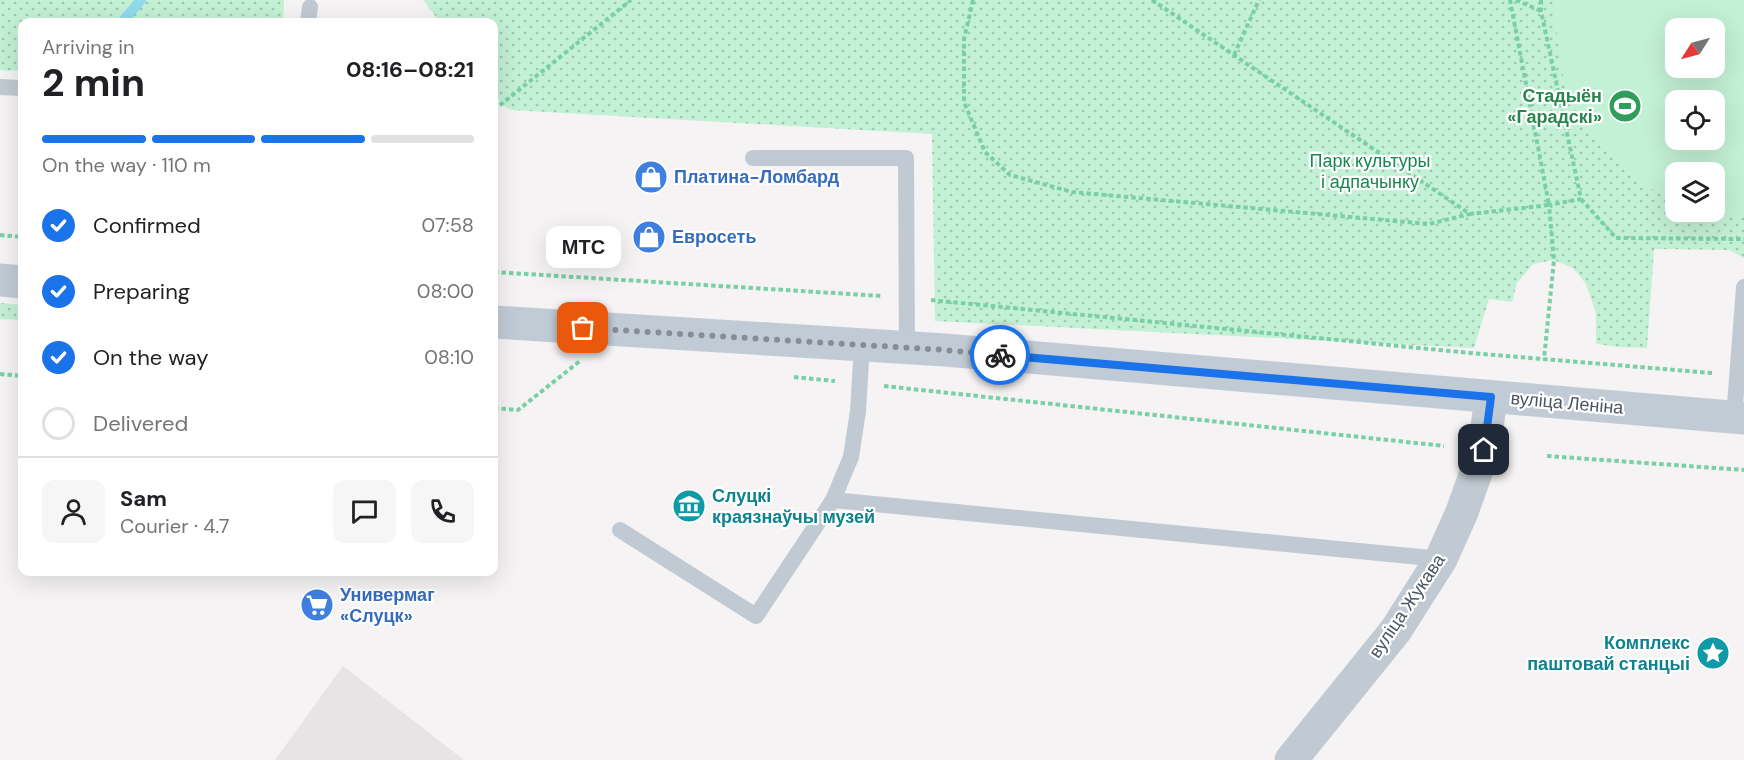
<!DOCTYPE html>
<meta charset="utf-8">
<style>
body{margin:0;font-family:"DM Sans",sans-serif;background:#f6f6f6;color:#202124;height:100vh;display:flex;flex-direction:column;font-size:22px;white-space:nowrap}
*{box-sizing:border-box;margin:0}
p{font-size:20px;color:#757577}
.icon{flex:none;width:33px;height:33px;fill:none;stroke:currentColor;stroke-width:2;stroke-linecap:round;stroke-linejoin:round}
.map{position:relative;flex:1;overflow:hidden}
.panel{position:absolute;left:18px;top:18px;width:480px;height:558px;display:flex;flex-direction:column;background:#fff;border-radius:12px;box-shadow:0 6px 24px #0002}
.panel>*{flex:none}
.needle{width:39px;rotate:234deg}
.tools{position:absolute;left:1665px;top:18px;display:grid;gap:12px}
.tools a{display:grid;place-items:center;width:60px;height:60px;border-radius:12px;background:#fff;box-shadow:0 6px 24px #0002;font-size:30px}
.pin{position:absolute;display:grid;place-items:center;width:51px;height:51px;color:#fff;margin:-26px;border-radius:12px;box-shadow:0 3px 9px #0006}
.courier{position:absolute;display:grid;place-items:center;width:60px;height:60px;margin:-30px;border:4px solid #1a73e8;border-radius:50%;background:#fff;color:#222;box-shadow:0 2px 8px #0007}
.bubble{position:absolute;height:42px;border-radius:12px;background:#fff;box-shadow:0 6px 24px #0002;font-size:20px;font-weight:700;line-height:42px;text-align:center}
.summary em{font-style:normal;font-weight:700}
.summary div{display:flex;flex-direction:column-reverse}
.summary{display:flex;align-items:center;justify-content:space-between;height:102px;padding:0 24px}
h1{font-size:39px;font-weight:700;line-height:45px}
.bar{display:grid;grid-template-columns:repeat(4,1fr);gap:9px 6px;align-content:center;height:72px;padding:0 24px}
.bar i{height:8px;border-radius:4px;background:#e0e0e0}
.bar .active{background:#1a73e8}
.bar p{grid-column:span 4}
.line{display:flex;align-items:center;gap:15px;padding:0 24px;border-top:2px solid #e0e0e0}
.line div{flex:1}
.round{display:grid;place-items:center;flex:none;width:63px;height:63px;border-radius:12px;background:#f6f6f6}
ol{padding:0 24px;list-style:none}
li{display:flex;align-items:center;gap:18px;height:66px}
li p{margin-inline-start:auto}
li .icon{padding:6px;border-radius:50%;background:#1a73e8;color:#fff;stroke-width:4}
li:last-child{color:#757577}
li i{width:33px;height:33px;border:3px solid #e0e0e0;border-radius:50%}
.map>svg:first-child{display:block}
.education{fill:#e6e4e5}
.grass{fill:url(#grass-dots);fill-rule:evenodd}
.garden{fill:#c3f1d5;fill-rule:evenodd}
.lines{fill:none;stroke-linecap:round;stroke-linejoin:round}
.stream{stroke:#90daee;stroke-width:10}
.path{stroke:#7ad0a6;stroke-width:4;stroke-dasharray:4.5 3;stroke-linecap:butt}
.lane{stroke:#c1cad2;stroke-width:16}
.street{stroke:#c1cad2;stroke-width:33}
.secondary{stroke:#c1cbd6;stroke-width:33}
.done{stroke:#868d94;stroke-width:6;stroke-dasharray:0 10.8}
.route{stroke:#1a73e8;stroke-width:8}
.labels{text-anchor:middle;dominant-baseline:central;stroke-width:4.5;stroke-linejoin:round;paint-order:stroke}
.leisure-label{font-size:18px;font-weight:bold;fill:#27864d;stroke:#fff;text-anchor:end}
.park-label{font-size:18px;fill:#17864f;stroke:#fff}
.shop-label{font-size:18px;font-weight:bold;fill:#366cbe;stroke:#fff;text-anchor:start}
.street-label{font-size:18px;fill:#4a5661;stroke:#fff}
.culture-label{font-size:18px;font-weight:bold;fill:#0d838f;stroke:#fff;text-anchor:start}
</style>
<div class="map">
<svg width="1744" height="760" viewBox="0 0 1744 760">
<defs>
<pattern id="grass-dots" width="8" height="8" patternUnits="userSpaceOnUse" patternTransform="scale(1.5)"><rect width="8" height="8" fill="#c3f1d5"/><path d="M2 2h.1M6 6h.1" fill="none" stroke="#a0c6b0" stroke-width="1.8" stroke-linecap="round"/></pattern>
</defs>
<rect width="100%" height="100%" fill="#f5f3f3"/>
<path class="education" d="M 343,666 L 464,760 L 275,760 Z"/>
<path class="grass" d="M 0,0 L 284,0 L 283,22 L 22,22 L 22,71 L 0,70 Z
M 423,0 L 1744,0 L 1744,258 L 1729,250 L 1654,249 L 1647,348 L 1619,347 L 1596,344 L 1596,313 L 1586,284 L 1573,268 L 1554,260 L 1533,264 L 1517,283 L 1512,302 L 1489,299 L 1474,348 L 935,321 L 932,134 L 511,110 L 501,104 L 494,94 L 494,22 L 440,22 ZM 1676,28 L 1714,28 L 1714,68 L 1676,68 ZM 1676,100 L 1714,100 L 1714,140 L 1676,140 ZM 1676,172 L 1714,172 L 1714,212 L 1676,212 Z
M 0,303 L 22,305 L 22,320 L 0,319 Z"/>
<path class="garden" d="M 1554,0 L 1744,0 L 1744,217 L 1729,217 L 1708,212 L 1714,212 L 1714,172 L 1676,172 L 1675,202 L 1635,179 L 1602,148 L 1577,111 L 1563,76 L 1554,16 ZM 1676,28 L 1714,28 L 1714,68 L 1676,68 ZM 1676,100 L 1714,100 L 1714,140 L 1676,140 Z"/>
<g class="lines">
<path class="stream" d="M 122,22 L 141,0"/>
<path class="path" d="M 973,0 L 964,39 L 964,102 L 985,152 L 1010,175 L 1072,192 L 1429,224 L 1470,214
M 1152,0 L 1470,214 L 1549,205 L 1510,0
M 1516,0 L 1541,11
M 1541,0 L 1541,11 L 1581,199 L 1549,205 L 1554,260 L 1544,359
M 1234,55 L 1259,0
M 494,110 L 631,0
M 1581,199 L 1616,238 L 1744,239
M 0,235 L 22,237
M 494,272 L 882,296
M 931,300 L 1470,353 L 1712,373
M 0,374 L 22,376
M 794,377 L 835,381
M 884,386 L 1444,446
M 494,408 L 518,410 L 580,361
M 1547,456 L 1744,470"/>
<path class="lane" d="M 308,22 L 310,7
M 0,87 L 22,88
M 753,158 L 906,158 L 907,348
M 1734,418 L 1744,287
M 833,500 L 1441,559
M 620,530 L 756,616 L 833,500 L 851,457 L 858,411 L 862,345"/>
<path class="street" d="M 1291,760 L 1396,630 L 1441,559 L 1462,512 L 1484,450 L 1491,397"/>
<path class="secondary" d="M 0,280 L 22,282
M 494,322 L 945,350 L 1744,418"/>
</g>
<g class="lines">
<path class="done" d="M 583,328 L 945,350 L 1000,355"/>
<path class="route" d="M 1000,355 L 1491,397 L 1484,450"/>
</g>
<defs>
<g id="stadium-disc" transform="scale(1.725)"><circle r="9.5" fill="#2e9e5b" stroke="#fff"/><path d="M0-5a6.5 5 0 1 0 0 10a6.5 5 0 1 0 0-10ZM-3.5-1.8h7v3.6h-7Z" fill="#fff"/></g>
<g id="shop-disc" transform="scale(1.725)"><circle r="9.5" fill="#3f7fe0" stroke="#fff"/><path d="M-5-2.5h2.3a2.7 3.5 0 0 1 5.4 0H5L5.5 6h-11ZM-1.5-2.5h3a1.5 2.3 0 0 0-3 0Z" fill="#fff"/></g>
<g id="museum-disc" transform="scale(1.725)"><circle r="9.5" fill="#0f9aa8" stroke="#fff"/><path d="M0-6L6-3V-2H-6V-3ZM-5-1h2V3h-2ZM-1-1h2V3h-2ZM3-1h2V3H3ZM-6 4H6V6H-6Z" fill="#fff"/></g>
<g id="supermarket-disc" transform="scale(1.725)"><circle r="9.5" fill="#3f7fe0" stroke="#fff"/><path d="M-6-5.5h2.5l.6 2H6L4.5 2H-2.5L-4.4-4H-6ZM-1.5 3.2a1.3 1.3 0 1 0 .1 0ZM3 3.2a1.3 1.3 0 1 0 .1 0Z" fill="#fff"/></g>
<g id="sight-disc" transform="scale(1.725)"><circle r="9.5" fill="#0f9aa8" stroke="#fff"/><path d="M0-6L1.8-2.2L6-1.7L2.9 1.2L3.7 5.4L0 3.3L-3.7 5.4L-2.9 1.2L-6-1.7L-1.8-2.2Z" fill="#fff"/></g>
</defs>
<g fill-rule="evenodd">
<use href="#stadium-disc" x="1625" y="106"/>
<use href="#shop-disc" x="651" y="177"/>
<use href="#shop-disc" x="649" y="237"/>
<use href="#museum-disc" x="689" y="506"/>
<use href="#supermarket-disc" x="317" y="605"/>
<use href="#sight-disc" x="1713" y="653"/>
</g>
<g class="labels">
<g class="leisure-label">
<text x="1602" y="96">Стадыён<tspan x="1602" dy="21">«Гарадскі»</tspan></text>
</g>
<g class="park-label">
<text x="1370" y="161">Парк культуры<tspan x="1370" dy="21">і адпачынку</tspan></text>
</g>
<g class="shop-label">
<text x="674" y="177">Платина-Ломбард</text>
<text x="672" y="237">Евросеть</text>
<text x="340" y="595">Универмаг<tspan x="340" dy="21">«Слуцк»</tspan></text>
</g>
<g class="street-label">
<text transform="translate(1567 403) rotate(5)">вуліца Леніна</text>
<text transform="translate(1407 606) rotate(-56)">вуліца Жукава</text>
</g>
<g class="culture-label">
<text x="712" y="496">Слуцкі<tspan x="712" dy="21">краязнаўчы музей</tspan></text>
<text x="1690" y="643" text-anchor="end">Комплекс<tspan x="1690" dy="21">паштовай станцыі</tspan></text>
</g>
</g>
</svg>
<div class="tools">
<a><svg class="needle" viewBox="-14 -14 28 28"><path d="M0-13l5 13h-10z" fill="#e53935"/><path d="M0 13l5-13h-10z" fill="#757577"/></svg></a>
<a><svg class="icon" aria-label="locate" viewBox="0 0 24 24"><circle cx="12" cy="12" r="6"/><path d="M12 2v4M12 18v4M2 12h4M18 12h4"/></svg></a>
<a><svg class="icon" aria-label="layers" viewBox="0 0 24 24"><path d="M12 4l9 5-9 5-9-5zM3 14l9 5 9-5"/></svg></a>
</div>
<div class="pin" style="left:583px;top:328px;background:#ea580c"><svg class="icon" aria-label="bag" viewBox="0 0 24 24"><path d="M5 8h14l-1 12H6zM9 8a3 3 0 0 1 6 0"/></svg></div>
<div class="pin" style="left:1484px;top:450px;background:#1f2937"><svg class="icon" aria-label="home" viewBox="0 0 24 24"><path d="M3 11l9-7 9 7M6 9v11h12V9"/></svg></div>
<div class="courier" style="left:1000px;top:355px"><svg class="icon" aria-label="bike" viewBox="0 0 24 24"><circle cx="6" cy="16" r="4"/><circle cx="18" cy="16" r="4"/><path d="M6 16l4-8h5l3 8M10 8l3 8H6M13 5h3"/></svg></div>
<div class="bubble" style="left:546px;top:226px;width:75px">МТС</div>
<section class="panel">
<div class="summary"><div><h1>2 min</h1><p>Arriving in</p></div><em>08:16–08:21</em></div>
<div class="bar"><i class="active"></i><i class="active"></i><i class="active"></i><i></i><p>On the way · 110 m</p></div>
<ol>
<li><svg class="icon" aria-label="check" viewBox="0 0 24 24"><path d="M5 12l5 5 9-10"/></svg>Confirmed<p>07:58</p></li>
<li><svg class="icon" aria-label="check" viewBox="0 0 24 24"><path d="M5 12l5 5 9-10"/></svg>Preparing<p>08:00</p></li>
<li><svg class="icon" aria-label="check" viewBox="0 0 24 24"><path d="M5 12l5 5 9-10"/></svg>On the way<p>08:10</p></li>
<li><i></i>Delivered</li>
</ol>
<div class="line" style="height:108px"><a class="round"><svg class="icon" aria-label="person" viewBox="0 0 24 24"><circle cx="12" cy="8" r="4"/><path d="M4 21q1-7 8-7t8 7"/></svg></a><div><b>Sam</b><p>Courier · 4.7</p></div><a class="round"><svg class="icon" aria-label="chat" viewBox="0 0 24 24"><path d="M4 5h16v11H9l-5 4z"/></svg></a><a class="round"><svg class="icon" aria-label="phone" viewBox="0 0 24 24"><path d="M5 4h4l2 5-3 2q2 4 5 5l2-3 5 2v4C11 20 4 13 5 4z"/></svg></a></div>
</section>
</div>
